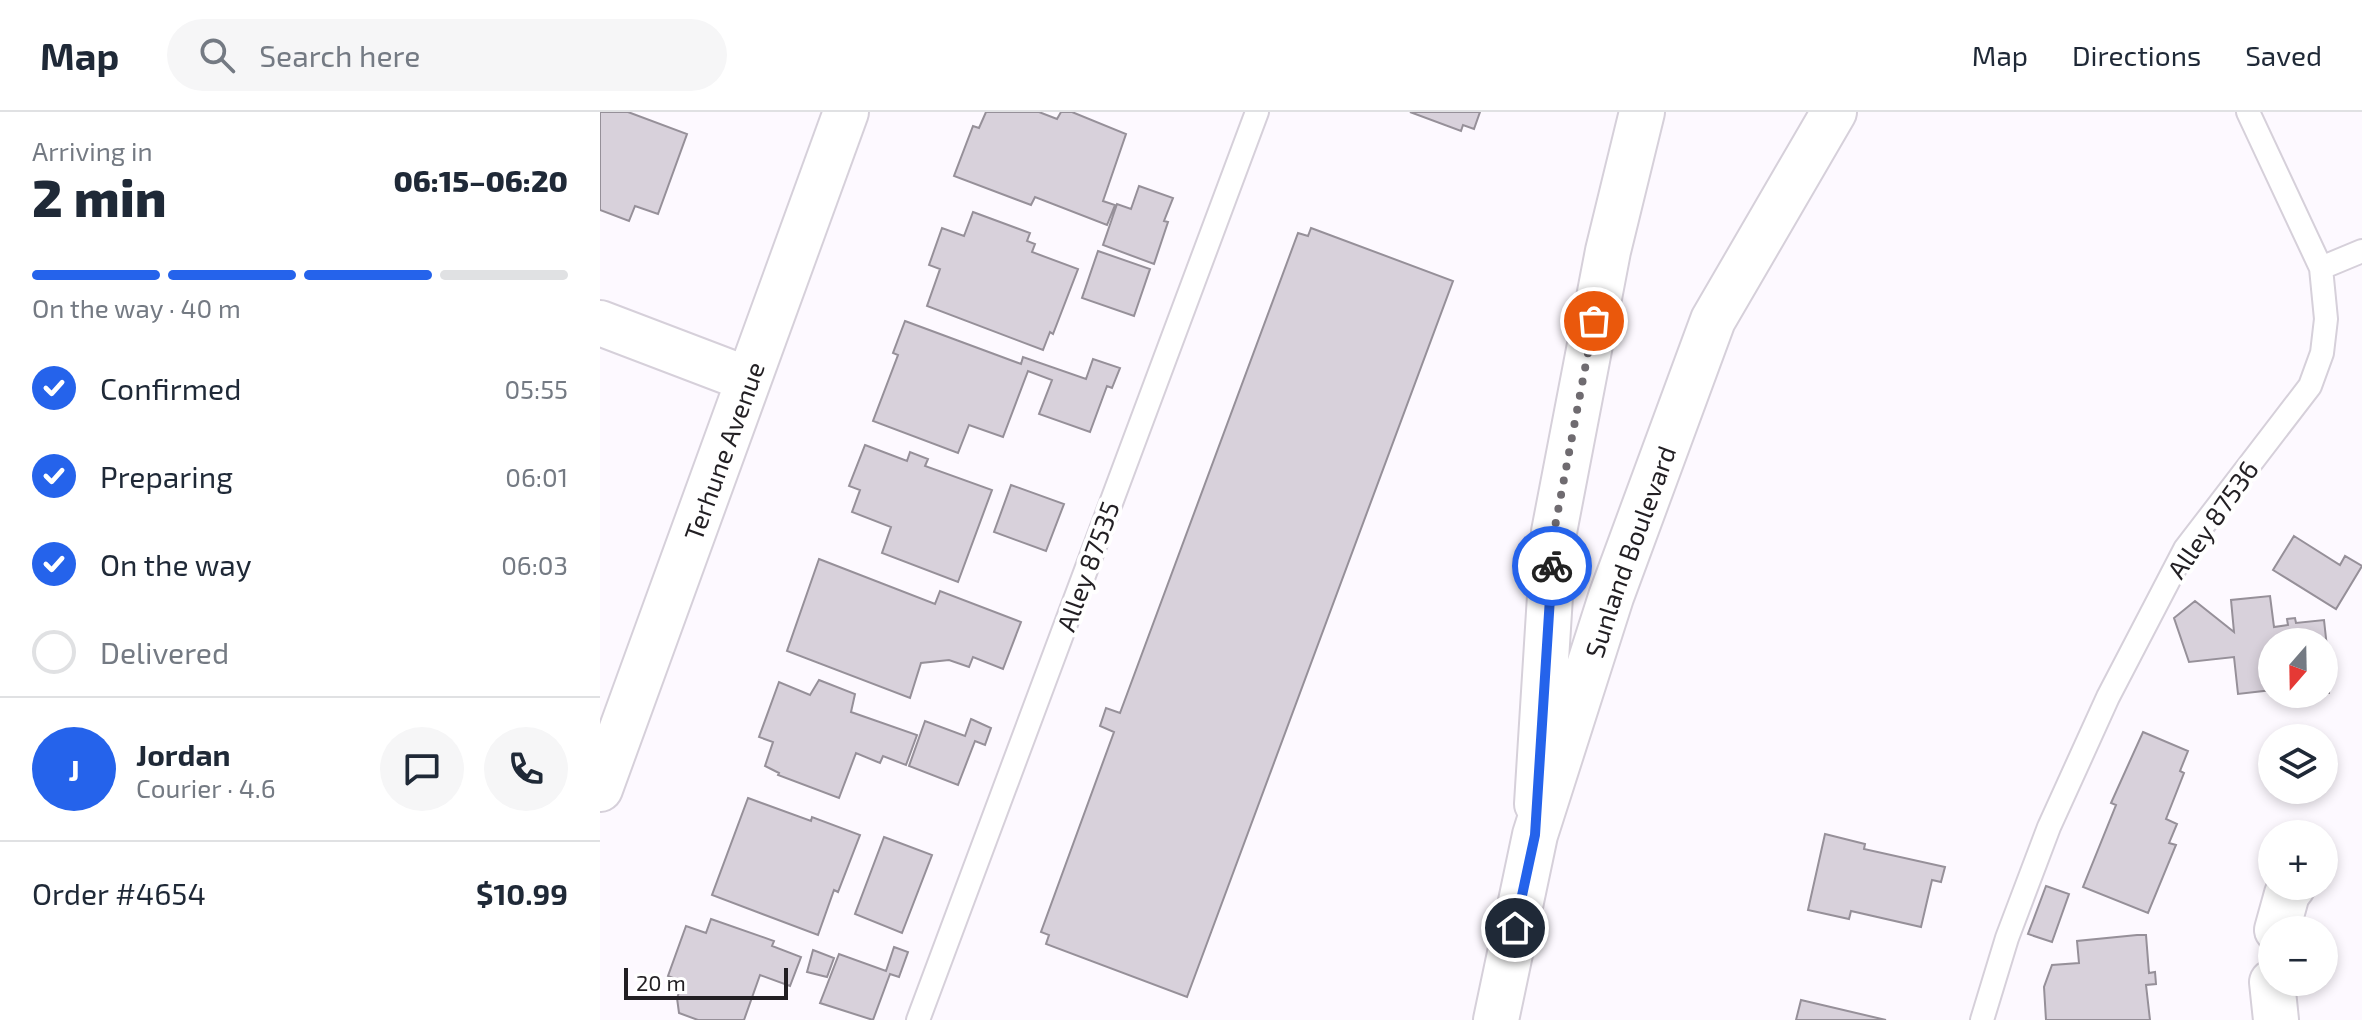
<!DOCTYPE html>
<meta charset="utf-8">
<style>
body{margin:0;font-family:"Exo 2",sans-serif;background:#f6f6f7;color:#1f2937;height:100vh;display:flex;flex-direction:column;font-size:30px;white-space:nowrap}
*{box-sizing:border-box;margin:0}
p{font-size:26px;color:#747a83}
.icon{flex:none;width:44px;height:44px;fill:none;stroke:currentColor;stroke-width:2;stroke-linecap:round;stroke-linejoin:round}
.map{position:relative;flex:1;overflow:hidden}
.details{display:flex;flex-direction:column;background:#fff;width:600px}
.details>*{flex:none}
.needle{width:52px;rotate:200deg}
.tools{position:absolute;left:1658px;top:516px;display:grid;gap:16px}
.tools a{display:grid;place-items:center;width:80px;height:80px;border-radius:50%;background:#fff;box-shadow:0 4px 12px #0003;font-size:40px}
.scale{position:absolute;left:24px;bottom:20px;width:164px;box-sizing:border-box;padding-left:8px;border:4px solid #221f23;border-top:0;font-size:22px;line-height:28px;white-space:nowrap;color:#221f23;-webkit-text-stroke:6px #fff;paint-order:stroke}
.pin{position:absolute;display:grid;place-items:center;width:68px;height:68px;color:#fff;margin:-34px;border:4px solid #fff;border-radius:50%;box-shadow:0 2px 8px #0007}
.courier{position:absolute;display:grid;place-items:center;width:80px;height:80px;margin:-40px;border:6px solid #2563eb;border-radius:50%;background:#fff;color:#222;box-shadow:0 2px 10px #0007}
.summary em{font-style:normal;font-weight:800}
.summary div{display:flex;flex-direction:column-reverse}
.summary{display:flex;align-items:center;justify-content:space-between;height:136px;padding:0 32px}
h1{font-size:52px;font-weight:800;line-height:60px}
.bar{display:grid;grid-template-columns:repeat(4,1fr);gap:12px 8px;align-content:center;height:96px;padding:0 32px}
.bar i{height:10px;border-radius:6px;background:#e0e1e3}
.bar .selected{background:#2563eb}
.bar p{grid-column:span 4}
.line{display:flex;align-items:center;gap:20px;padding:0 32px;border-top:2px solid #e0e1e3}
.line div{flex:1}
.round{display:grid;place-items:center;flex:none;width:84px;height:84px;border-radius:42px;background:#f6f6f7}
ol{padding:0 32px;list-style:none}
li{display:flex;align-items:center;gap:24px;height:88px}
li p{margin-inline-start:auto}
li .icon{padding:8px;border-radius:50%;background:#2563eb;color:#fff;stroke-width:4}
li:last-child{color:#747a83}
li i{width:44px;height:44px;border:4px solid #e0e1e3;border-radius:50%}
header{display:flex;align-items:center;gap:48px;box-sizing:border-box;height:112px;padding:0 40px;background:#fff;border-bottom:2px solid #e0e1e3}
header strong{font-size:38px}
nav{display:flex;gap:44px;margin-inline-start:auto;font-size:28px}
.search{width:560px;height:72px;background:#f6f6f7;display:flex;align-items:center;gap:20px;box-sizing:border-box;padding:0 28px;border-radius:44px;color:#747a83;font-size:30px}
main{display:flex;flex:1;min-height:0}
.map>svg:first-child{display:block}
.building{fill:#d8d1db;stroke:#969099;stroke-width:2}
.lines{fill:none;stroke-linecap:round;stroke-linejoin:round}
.lane-casing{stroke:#d6d0da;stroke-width:26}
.street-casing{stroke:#d6d0da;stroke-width:48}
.primary-casing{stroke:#d6d0da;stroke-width:48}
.lane{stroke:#fff;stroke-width:22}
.street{stroke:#fff;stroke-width:44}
.primary{stroke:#fff;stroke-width:44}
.done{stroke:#6f6b70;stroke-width:8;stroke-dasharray:0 14.4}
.route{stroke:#2563eb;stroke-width:10}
.labels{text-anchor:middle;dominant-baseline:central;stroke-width:8;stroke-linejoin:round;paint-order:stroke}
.street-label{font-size:26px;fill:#221f23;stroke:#fff}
</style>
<header>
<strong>Map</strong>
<div class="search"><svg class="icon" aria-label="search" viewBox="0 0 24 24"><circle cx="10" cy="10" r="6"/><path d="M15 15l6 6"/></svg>Search here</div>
<nav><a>Map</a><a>Directions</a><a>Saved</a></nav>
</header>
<main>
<section class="details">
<div class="summary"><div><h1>2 min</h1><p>Arriving in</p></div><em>06:15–06:20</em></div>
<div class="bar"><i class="selected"></i><i class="selected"></i><i class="selected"></i><i></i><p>On the way · 40 m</p></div>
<ol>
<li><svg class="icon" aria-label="check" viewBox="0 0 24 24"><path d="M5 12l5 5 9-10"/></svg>Confirmed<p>05:55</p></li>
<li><svg class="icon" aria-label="check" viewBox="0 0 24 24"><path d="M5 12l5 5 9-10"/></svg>Preparing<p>06:01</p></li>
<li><svg class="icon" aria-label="check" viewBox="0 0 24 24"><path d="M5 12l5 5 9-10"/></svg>On the way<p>06:03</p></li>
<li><i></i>Delivered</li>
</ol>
<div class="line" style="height:144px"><b class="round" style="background:#2563eb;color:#fff">J</b><div><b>Jordan</b><p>Courier · 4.6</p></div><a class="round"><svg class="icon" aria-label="chat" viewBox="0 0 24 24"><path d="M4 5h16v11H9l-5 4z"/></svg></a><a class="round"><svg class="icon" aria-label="phone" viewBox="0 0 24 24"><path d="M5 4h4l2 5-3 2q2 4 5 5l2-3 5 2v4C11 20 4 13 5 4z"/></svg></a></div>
<div class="line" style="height:104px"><div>Order #4654</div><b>$10.99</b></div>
</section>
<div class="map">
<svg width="1762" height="908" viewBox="0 0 1762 908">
<rect width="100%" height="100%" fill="#fdf9ff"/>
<path class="building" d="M 0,0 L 28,0 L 87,22 L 58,102 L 35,94 L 29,109 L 0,98 Z
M 386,0 L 439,0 L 457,7 L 461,0 L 472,0 L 526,22 L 503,89 L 515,93 L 507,113 L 435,85 L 431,93 L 354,64 L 373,14 L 379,16 Z
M 810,0 L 880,0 L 874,17 L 863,13 L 861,19 Z
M 539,74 L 573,86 L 564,109 L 568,110 L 554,152 L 503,133 L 517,92 L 531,97 Z
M 373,100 L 430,121 L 427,129 L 435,132 L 432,140 L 478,157 L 453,222 L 450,220 L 443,238 L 327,194 L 340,157 L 329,153 L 342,116 L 364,124 Z
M 711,116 L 853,169 L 587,885 L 446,832 L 449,823 L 441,820 L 514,620 L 500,614 L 506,596 L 520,601 L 698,121 L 708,124 Z
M 498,139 L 550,157 L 534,204 L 482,186 Z
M 305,209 L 421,252 L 423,245 L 486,267 L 493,247 L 520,256 L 512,276 L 507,274 L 490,320 L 439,302 L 452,268 L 428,259 L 403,325 L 369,313 L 358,341 L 273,309 L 298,243 L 293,241 Z
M 265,333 L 307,349 L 310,340 L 328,347 L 325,354 L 392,378 L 358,470 L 282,441 L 291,415 L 252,400 L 260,378 L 249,374 Z
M 411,373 L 464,392 L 446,439 L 394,420 Z
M 1694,424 L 1740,453 L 1745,444 L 1762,454 L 1736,497 L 1673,458 Z
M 219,447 L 335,492 L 340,479 L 421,510 L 403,557 L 373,545 L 369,555 L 349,548 L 321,551 L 310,586 L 187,539 Z
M 1670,484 L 1674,515 L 1688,513 L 1687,507 L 1695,506 L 1696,511 L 1724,508 L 1731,572 L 1729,572 L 1729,581 L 1724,581 L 1724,530 L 1672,530 L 1672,578 L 1638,582 L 1634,545 L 1589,550 L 1574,506 L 1595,489 L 1634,520 L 1631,488 Z
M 219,568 L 255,582 L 251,600 L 317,623 L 306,653 L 283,644 L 280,651 L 256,641 L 239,686 L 178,663 L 179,661 L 165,654 L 173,630 L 159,625 L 179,570 L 210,583 Z
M 371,607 L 391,616 L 385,633 L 375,629 L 358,673 L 309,654 L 325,609 L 365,624 Z
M 1543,620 L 1588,639 L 1580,659 L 1584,661 L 1566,707 L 1577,712 L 1569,731 L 1576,733 L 1548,801 L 1483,775 L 1516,693 L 1511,691 Z
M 148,686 L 211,709 L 212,705 L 260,723 L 238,780 L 234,778 L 218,823 L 112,783 Z
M 1225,722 L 1265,732 L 1264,737 L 1345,755 L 1341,770 L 1332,768 L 1321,815 L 1251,799 L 1249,807 L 1208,798 Z
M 284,725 L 332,743 L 302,821 L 255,802 Z
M 1446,774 L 1469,782 L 1452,830 L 1428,822 Z
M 111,807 L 174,829 L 172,834 L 201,845 L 190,874 L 160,863 L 144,908 L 98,908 L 79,901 L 77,886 L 83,870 L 68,864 L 86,814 L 106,821 Z
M 1537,823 L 1546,823 L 1549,861 L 1555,860 L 1556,872 L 1546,873 L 1550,908 L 1446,908 L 1444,875 L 1452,853 L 1479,851 L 1477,829 Z
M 294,835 L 308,840 L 299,865 L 290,862 L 273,908 L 220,891 L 239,842 L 286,859 Z
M 213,838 L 234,846 L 227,865 L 207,860 Z
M 1201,888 L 1286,908 L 1196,908 Z"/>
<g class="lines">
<g class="lane-casing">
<path id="lane" d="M 1721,156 L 1762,139
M 318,908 L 657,0
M 1382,908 L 1407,826 L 1449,715 L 1508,585 L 1585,437 L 1710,274 L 1722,241 L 1726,207 L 1721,156 L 1648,0"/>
</g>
<g class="street-casing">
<g id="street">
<path d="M 0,211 L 147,267"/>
<path id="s1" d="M 0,677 L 246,0"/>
<path d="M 937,692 L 954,420 L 1008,139 L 1042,0"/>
<path d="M 1677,818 L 1687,782 L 1693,774"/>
<path d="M 1672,870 L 1676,908"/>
</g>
</g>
<g class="primary-casing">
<g id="primary">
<path id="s2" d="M 896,908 L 935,723 L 1011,485 L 1113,208 L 1234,0"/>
</g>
</g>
<use href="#lane" class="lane"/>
<use href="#street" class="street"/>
<use href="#primary" class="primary"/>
</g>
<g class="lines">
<path class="done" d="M 952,454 L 954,420 L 994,209"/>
<path class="route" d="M 915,816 L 935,723 L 952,454"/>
</g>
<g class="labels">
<g class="street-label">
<text stroke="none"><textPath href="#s1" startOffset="360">Terhune Avenue</textPath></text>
<text transform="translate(1612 407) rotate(-55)">Alley 87536</text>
<text stroke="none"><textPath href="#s2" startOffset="488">Sunland Boulevard</textPath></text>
<text transform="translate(487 454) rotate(-70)">Alley 87535</text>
</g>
</g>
</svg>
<div class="tools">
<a><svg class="needle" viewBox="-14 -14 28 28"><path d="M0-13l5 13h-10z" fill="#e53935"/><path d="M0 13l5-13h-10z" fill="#747a83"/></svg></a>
<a><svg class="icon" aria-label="layers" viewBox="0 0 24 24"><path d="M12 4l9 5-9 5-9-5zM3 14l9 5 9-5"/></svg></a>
<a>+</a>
<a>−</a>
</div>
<div class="scale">20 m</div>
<div class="pin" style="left:994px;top:209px;background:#ea580c"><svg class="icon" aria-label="bag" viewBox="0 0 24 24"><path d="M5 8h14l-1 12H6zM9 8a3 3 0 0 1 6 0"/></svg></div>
<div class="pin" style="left:915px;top:816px;background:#1f2937"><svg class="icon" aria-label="home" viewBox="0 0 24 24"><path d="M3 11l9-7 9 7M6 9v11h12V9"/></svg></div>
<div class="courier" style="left:952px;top:454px"><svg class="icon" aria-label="bike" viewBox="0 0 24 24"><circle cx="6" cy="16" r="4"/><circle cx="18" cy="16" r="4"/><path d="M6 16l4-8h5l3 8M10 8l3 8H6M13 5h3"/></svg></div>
</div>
</main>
